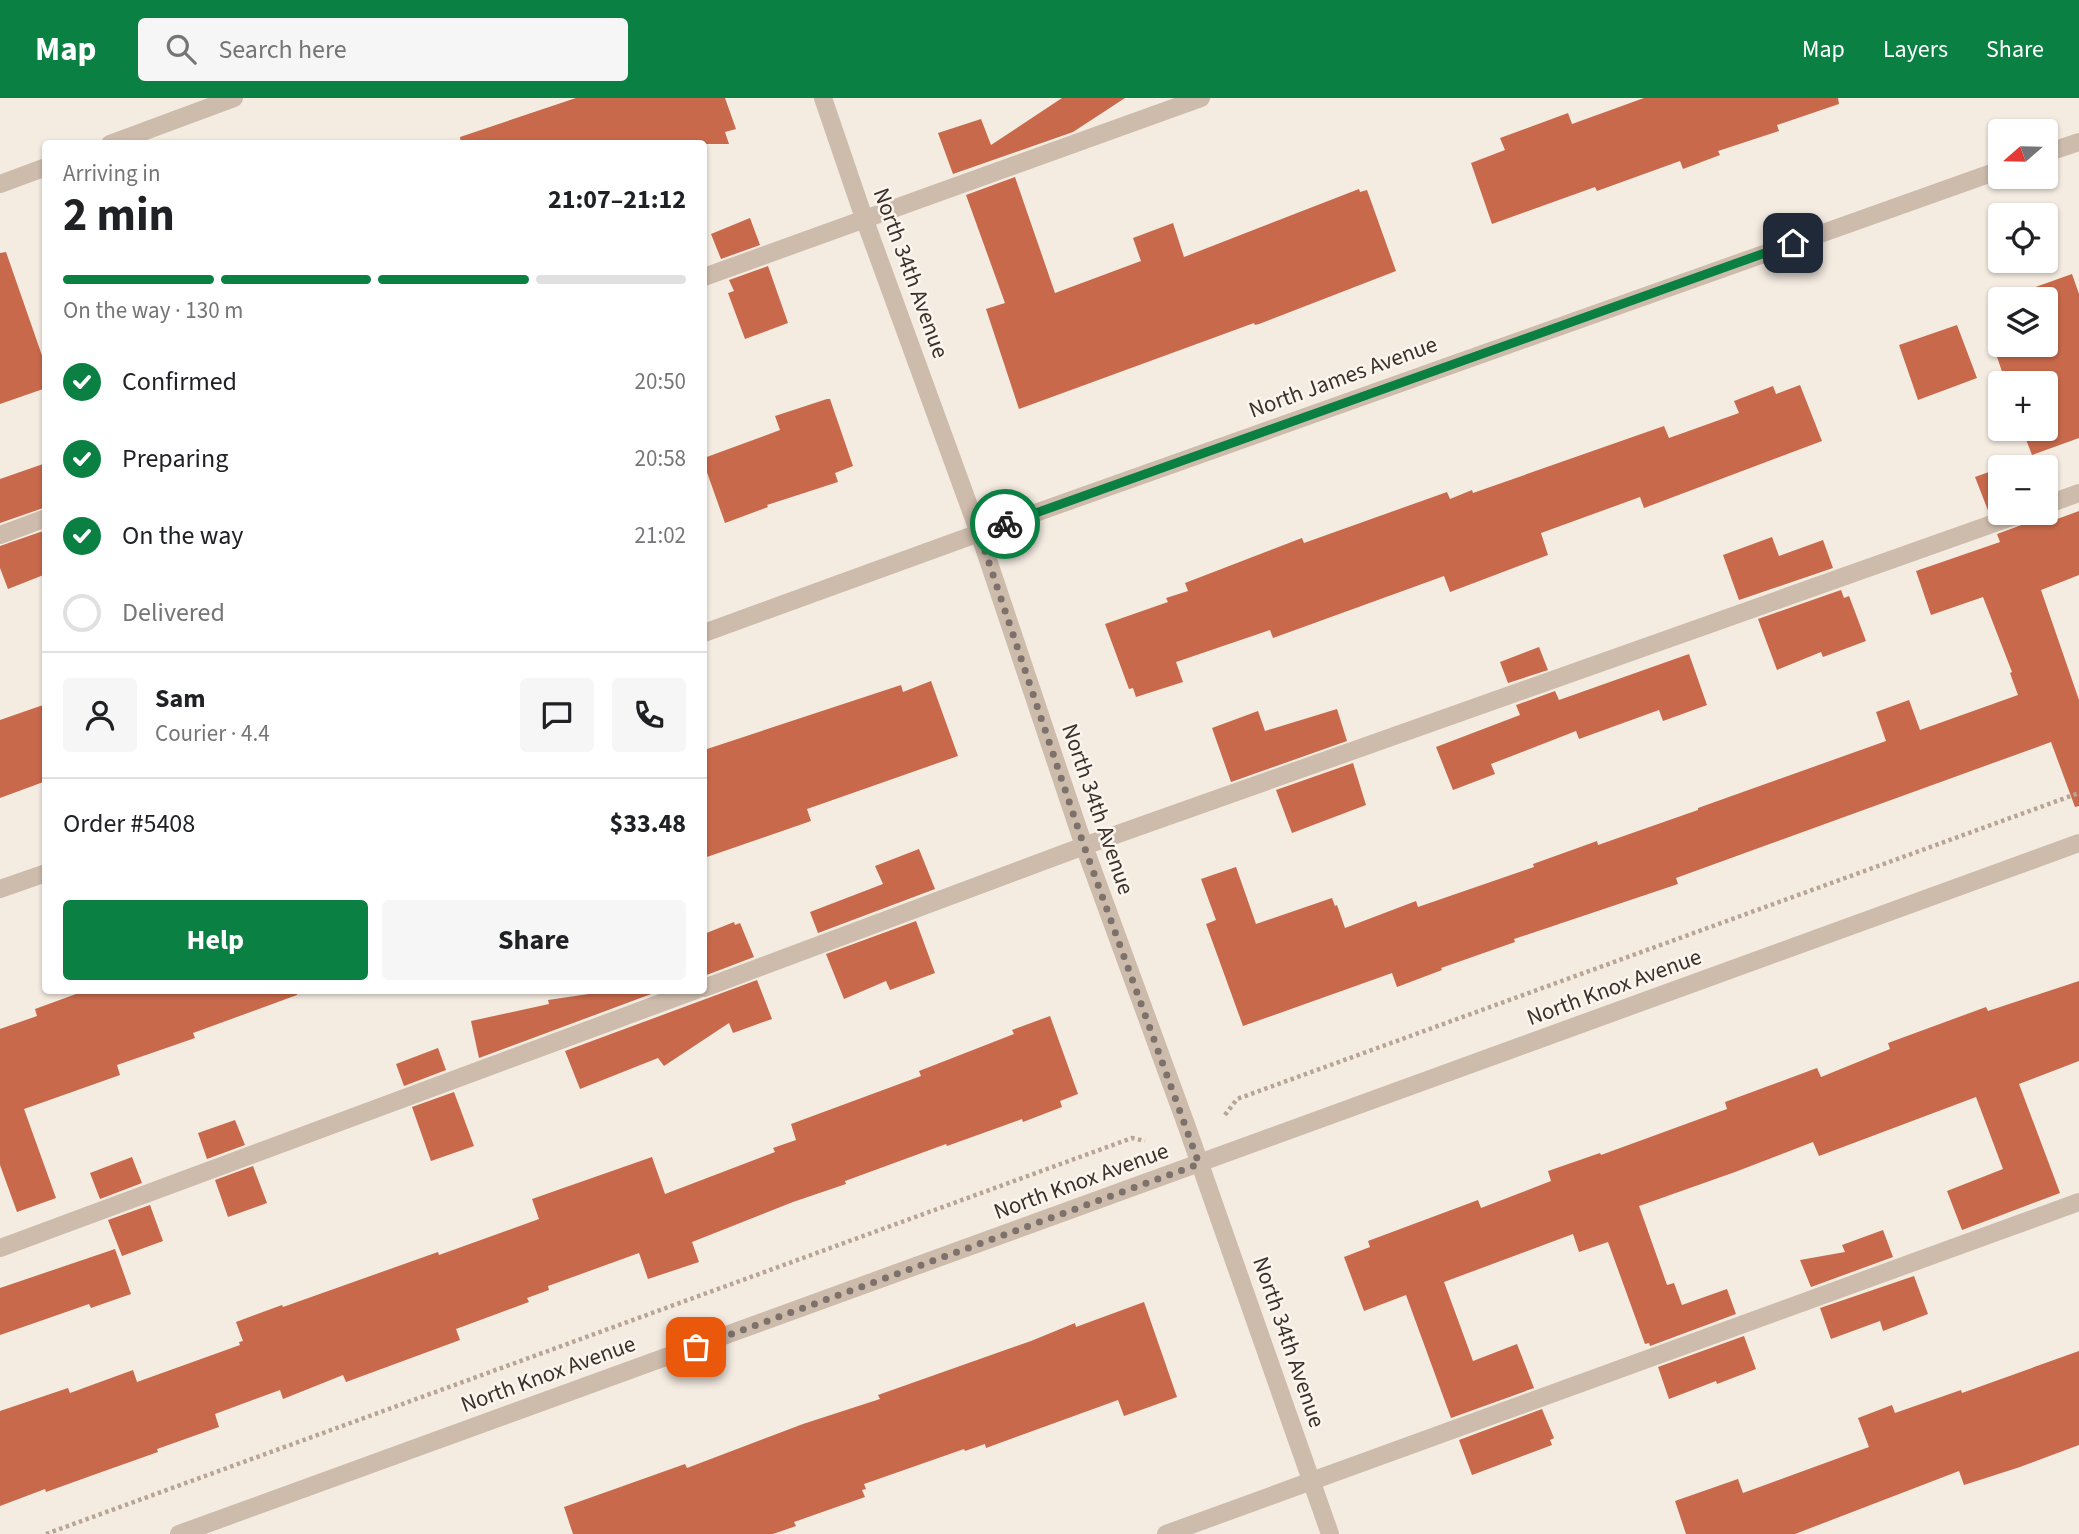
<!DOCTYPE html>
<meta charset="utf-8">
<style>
body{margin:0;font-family:"Source Sans 3",sans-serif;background:#f6f6f6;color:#202124;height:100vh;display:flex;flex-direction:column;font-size:26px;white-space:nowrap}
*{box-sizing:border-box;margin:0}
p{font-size:23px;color:#757577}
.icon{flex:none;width:38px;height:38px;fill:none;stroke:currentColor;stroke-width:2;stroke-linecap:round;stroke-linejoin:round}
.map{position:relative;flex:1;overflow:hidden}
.side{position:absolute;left:42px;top:42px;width:665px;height:854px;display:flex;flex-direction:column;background:#fff;border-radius:7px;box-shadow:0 2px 5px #0004}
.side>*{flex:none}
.needle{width:46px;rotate:250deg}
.controls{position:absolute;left:1988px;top:21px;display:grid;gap:14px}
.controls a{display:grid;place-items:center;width:70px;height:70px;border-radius:7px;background:#fff;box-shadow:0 2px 5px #0004;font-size:35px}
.pin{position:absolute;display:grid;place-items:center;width:60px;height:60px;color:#fff;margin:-30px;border-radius:14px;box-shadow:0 4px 10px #0006}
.courier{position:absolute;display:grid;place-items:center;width:70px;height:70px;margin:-35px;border:5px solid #0b8043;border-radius:50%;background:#fff;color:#222;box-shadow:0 2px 9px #0007}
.summary em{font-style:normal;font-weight:700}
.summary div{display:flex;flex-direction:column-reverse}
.summary{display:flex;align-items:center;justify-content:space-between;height:119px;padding:0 21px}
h1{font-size:46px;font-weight:700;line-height:52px}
.bar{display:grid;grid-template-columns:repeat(4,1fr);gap:10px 7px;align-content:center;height:84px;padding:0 21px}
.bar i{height:9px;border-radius:5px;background:#e0e0e0}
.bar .current{background:#0b8043}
.bar p{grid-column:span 4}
.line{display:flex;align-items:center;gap:18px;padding:0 21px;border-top:2px solid #e0e0e0}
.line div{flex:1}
.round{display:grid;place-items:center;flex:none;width:74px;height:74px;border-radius:7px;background:#f6f6f6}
ol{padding:0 21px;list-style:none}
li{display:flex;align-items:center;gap:21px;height:77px}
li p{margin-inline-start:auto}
li .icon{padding:7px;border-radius:50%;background:#0b8043;color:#fff;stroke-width:4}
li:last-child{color:#757577}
li i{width:38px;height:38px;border:4px solid #e0e0e0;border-radius:50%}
.cta{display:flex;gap:14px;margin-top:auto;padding:14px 21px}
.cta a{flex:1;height:80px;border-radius:7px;background:#0b8043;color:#fff;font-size:28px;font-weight:700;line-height:80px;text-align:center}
.cta a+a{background:#f6f6f6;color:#202124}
header{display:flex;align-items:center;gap:42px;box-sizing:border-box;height:98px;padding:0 35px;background:#0b8043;color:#fff}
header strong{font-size:33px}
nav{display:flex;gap:38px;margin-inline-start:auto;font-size:24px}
.search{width:490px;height:63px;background:#f6f6f6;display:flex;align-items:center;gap:18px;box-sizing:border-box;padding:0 24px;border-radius:7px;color:#757577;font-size:26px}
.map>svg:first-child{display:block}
.building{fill:#c8694b}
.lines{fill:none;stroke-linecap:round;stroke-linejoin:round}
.path{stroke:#b9a596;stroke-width:4.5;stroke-dasharray:3.5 3.5;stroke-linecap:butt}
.lane{stroke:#cdbbac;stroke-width:18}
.street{stroke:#cdbbac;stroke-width:18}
.done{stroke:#7c716b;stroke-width:7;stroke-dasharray:0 12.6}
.route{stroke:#0b8043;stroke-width:9}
.labels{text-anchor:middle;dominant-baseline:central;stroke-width:5;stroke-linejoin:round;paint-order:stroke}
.street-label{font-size:23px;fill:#3b302b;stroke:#fbf5ee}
</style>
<header>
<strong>Map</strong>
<div class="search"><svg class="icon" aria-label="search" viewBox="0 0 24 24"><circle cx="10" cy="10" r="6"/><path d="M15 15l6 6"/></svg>Search here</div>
<nav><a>Map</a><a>Layers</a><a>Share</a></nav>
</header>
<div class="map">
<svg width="2079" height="1436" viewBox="0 0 2079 1436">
<rect width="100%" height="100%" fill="#f4ebe1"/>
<path class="building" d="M 576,0 L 725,0 L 736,31 L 725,34 L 729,46 L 461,46 L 460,39 Z
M 1062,0 L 1125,0 L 1073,34 L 953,76 L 938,35 L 981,21 L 991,47 Z
M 1644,0 L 1838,0 L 1839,6 L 1777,27 L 1779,33 L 1718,53 L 1720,57 L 1683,71 L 1680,63 L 1597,93 L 1595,89 L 1492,126 L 1471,65 L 1505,52 L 1500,40 L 1568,15 L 1572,26 Z
M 1015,79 L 1055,195 L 1141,163 L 1133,140 L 1173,125 L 1184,159 L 1359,91 L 1360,94 L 1367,92 L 1396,173 L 1259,226 L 1255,227 L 1254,225 L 1019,311 L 986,211 L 1005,205 L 966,97 Z
M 750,120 L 760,147 L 721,161 L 711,136 Z
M 6,154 L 46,269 L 46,290 L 0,306 L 0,155 Z
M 768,168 L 788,225 L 745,241 L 728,195 L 734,193 L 729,182 Z
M 2072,176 L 2079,196 L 2079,340 L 2032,357 L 2022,331 L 2046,331 L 2046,285 L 2006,285 L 1997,259 L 2031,247 L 2046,247 L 2046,201 L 2022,201 L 2019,195 Z
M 1957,227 L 1977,280 L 1918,302 L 1899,247 Z
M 1800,287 L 1822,343 L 1644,410 L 1640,399 L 1541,435 L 1548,457 L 1450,494 L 1444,478 L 1273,540 L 1270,532 L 1176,564 L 1183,584 L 1136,599 L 1133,590 L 1129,591 L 1105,526 L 1168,504 L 1166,500 L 1188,493 L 1185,485 L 1302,440 L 1304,445 L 1447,394 L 1450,401 L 1472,392 L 1473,395 L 1664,328 L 1669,340 L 1739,315 L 1734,303 L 1773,288 L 1776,296 Z
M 827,301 L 830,301 L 853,368 L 835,375 L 838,384 L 767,407 L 768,409 L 725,425 L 704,366 L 704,360 L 780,332 L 775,318 Z
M 46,365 L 46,409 L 0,425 L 0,381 Z
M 2000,370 L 2000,411 L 1989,415 L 1975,379 Z
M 2079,413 L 2079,477 L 2041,492 L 2079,602 L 2079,708 L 2075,709 L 2051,644 L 1676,780 L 1678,786 L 1514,841 L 1515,844 L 1441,870 L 1442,872 L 1397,889 L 1392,875 L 1243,928 L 1206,826 L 1216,822 L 1201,781 L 1236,769 L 1256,826 L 1332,800 L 1335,808 L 1337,807 L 1345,830 L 1416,803 L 1418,809 L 1534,769 L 1533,766 L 1597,743 L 1598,747 L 1698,712 L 1698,710 L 1886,643 L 1876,614 L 1909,602 L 1920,632 L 2018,597 L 2010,575 L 2012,574 L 1983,499 L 1931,517 L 1916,473 L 2000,444 L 1997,436 L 2027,425 L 2032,422 L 2034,415 L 2036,415 L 2041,427 Z
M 46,432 L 46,476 L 8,491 L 0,470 L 0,448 Z
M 1772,439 L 1779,458 L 1823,442 L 1833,470 L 1739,502 L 1723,457 Z
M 1841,492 L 1844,500 L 1849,498 L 1866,543 L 1823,559 L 1821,554 L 1777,572 L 1758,521 Z
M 1539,549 L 1548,572 L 1508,585 L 1500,564 Z
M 1689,556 L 1707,607 L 1663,623 L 1659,612 L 1579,641 L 1576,633 L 1491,666 L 1495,676 L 1453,692 L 1436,649 L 1520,617 L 1516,607 L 1555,593 L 1559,602 Z
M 931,583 L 958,658 L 807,711 L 811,723 L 704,760 L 704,652 L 901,587 L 903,594 Z
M 46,606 L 46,683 L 0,700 L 0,622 Z
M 1337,611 L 1347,643 L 1231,684 L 1212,630 L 1258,613 L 1265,633 Z
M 1353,665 L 1366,707 L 1292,735 L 1276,692 Z
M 919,751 L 935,791 L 818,835 L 810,814 L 883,786 L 875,768 Z
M 916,823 L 935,875 L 890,892 L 886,883 L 844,901 L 826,856 Z
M 734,824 L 735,827 L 740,825 L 754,859 L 704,878 L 704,836 Z
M 757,882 L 772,921 L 733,935 L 729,925 L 664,968 L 658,960 L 580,991 L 565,953 Z
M 2079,883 L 2079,963 L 2019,986 L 2060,1095 L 1962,1132 L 1947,1093 L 2003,1071 L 1976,999 L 1819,1058 L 1813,1044 L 1735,1074 L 1639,1108 L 1667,1187 L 1674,1185 L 1682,1207 L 1727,1191 L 1736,1216 L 1650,1248 L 1649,1245 L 1645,1246 L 1608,1144 L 1579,1154 L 1573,1136 L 1444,1184 L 1473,1263 L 1517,1246 L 1534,1290 L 1451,1320 L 1406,1197 L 1364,1213 L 1344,1159 L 1370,1149 L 1368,1143 L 1478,1102 L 1481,1110 L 1551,1083 L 1548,1073 L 1600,1055 L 1601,1057 L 1727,1011 L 1725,1004 L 1817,970 L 1821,979 L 1890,951 L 1888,945 L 1986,909 L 1988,913 Z
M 87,892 L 296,892 L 297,897 L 193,935 L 195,940 L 117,967 L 120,977 L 24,1011 L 56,1100 L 17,1114 L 0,1067 L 0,931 L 37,918 L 35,911 Z
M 616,892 L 662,892 L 479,960 L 471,923 L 549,906 L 548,902 Z
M 1050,918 L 1078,996 L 1060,1003 L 1062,1009 L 1023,1024 L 1022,1021 L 947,1048 L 946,1046 L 845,1083 L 846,1086 L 793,1104 L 692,1144 L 699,1164 L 648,1181 L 639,1155 L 548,1188 L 549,1192 L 527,1200 L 529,1204 L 456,1231 L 460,1242 L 346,1284 L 343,1277 L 283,1301 L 280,1292 L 215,1316 L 219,1329 L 157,1351 L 158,1354 L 96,1376 L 46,1394 L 45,1391 L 0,1408 L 0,1313 L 68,1290 L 70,1295 L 133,1272 L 137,1284 L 240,1247 L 239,1244 L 243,1243 L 236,1224 L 282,1207 L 283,1209 L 438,1154 L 439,1157 L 539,1121 L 532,1101 L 652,1059 L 665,1096 L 775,1054 L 773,1050 L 796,1042 L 791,1026 L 921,978 L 919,973 L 1014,936 L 1012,932 Z
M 438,950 L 446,972 L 404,988 L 396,966 Z
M 454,994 L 474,1048 L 431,1063 L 412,1009 Z
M 235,1022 L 245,1047 L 207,1061 L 198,1035 Z
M 132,1059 L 142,1085 L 100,1101 L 90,1075 Z
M 253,1068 L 267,1105 L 228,1119 L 215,1082 Z
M 150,1107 L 163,1143 L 122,1158 L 108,1122 Z
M 1883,1132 L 1893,1159 L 1811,1189 L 1800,1162 L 1845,1154 L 1842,1147 Z
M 115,1151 L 131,1196 L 91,1210 L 89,1206 L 0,1237 L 0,1190 Z
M 1914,1178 L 1928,1216 L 1883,1233 L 1880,1223 L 1831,1241 L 1820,1210 Z
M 1144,1204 L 1177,1299 L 1124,1318 L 1118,1302 L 986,1350 L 985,1346 L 965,1353 L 964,1351 L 864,1386 L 866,1391 L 862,1392 L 865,1399 L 794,1424 L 796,1428 L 773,1436 L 573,1436 L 564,1409 L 685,1366 L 687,1370 L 803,1326 L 880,1301 L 878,1297 L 1031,1243 L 1075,1225 L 1076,1229 Z
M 1744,1238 L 1756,1271 L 1717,1286 L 1716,1283 L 1669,1301 L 1658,1269 Z
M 2079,1253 L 2079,1347 L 2020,1369 L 1964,1387 L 1959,1373 L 1795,1436 L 1686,1436 L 1675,1403 L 1738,1381 L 1743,1395 L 1869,1349 L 1858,1320 L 1892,1307 L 1895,1315 L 1961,1292 L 1962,1295 Z
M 1542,1311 L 1554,1340 L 1550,1342 L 1552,1347 L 1472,1377 L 1459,1342 Z"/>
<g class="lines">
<path class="path" d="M 1225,1017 L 1237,1001 L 2079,695
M 46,1436 L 1132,1040 L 1145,1043"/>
<path class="lane" d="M 704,179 L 1201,0
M 2046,407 L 2079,395
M 0,437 L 46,420
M 704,890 L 1084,748 L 2023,415
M 0,1150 L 696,892
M 1166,1436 L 2079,1104"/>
<path class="street" d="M 823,0 L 864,120 L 979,435 L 1084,748 L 1187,1029 L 1330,1436
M 110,46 L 234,0
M 2046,55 L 2079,44
M 0,86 L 46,69
M 704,535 L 979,435 L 2000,72
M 0,791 L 46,775
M 179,1436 L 2079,745"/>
</g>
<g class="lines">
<path class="done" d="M 696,1249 L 1199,1066 L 1084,748 L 979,435 L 1005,426"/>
<path class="route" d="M 1005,426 L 1793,145"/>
</g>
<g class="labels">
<g class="street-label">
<text transform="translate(911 175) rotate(70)">North 34th Avenue</text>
<text transform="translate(1343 279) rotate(-20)">North James Avenue</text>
<text transform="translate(1098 711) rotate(71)">North 34th Avenue</text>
<text transform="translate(1614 889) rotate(-20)">North Knox Avenue</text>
<text transform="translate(1081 1083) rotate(-20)">North Knox Avenue</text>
<text transform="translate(1289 1244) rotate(71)">North 34th Avenue</text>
<text transform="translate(548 1276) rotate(-20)">North Knox Avenue</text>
</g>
</g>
</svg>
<div class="controls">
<a><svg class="needle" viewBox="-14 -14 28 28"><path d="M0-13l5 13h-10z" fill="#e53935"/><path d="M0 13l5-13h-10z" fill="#757577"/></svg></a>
<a><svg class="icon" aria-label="locate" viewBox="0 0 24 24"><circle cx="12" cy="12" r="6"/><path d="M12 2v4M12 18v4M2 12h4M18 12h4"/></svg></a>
<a><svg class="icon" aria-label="layers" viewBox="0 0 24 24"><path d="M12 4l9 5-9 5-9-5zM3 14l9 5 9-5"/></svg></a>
<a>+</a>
<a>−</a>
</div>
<div class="pin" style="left:696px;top:1249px;background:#ea580c"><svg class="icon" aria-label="bag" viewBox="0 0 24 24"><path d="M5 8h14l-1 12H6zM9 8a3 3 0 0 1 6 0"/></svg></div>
<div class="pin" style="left:1793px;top:145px;background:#1f2937"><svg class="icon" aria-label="home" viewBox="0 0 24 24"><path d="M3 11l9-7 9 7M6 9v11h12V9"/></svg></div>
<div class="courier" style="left:1005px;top:426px"><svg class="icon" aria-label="bike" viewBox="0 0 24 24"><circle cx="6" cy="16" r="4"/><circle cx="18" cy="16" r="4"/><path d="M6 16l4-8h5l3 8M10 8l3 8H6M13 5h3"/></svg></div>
<section class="side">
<div class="summary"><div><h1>2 min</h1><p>Arriving in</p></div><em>21:07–21:12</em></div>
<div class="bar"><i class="current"></i><i class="current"></i><i class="current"></i><i></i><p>On the way · 130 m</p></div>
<ol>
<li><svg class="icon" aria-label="check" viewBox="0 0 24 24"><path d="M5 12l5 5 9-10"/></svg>Confirmed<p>20:50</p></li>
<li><svg class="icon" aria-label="check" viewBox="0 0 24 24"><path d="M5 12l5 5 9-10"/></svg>Preparing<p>20:58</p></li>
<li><svg class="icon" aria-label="check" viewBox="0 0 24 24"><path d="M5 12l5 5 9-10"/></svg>On the way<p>21:02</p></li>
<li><i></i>Delivered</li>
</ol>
<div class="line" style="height:126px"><a class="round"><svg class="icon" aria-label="person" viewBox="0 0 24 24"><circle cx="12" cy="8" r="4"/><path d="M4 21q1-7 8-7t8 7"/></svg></a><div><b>Sam</b><p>Courier · 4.4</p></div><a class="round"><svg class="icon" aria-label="chat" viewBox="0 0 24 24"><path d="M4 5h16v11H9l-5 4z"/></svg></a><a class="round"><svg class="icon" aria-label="phone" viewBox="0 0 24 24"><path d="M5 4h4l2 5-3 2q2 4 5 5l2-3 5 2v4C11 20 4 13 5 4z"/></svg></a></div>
<div class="line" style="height:91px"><div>Order #5408</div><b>$33.48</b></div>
<div class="cta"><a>Help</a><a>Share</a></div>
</section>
</div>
